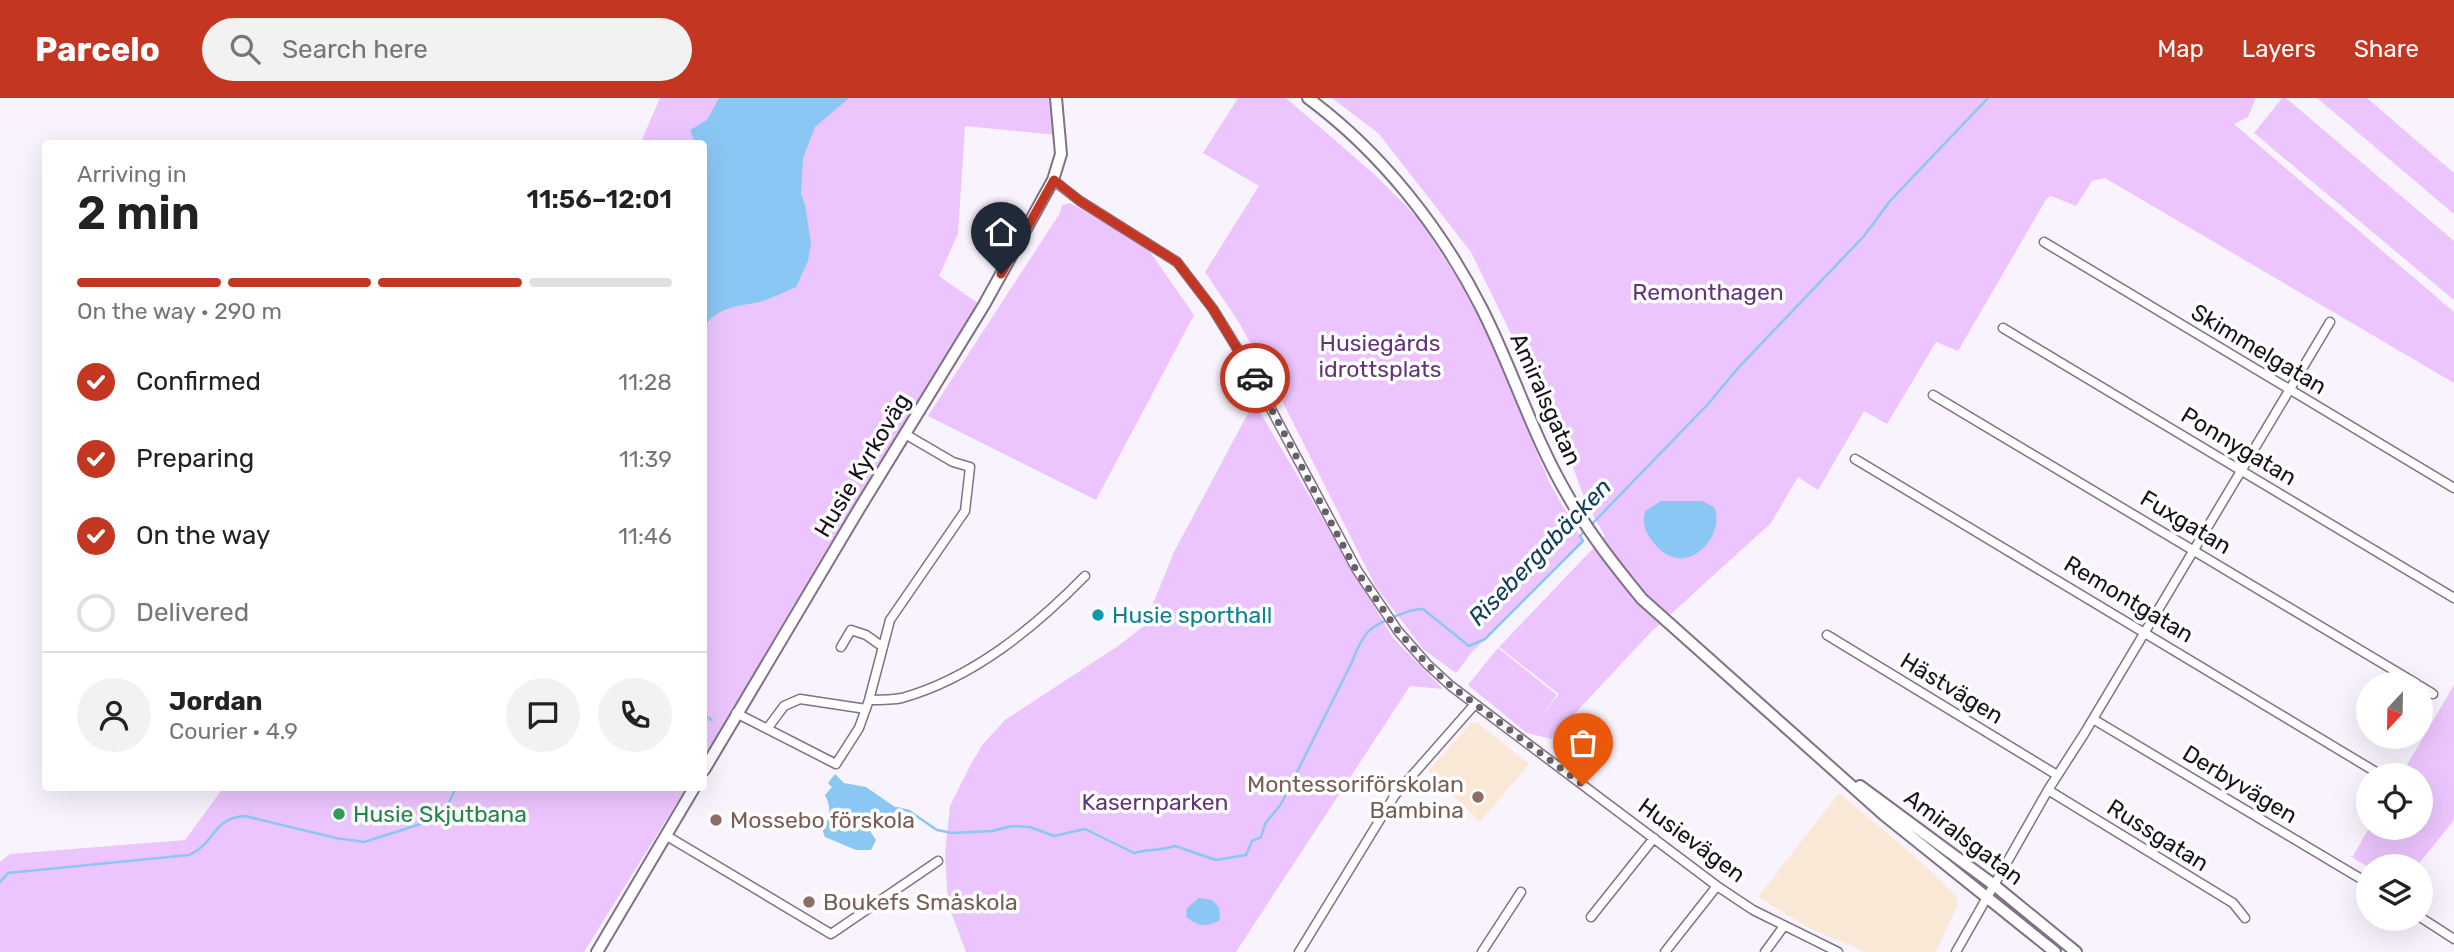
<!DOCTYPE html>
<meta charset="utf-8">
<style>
body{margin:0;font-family:Rubik,sans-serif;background:#f2f2f2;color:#222;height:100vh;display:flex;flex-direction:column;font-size:26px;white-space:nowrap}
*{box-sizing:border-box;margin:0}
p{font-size:23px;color:#767676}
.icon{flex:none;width:38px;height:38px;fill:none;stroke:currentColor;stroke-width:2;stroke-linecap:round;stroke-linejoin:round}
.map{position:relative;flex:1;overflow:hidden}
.side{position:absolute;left:42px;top:42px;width:665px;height:651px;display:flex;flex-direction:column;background:#fff;border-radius:7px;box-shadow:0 7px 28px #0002}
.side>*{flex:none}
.needle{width:46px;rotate:202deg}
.buttons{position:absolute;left:2356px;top:574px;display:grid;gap:14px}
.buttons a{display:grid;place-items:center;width:77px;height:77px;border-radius:50%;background:#fff;box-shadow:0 7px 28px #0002;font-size:35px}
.pin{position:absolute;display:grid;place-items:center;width:60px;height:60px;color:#fff;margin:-72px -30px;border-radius:50% 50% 50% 0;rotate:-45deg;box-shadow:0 0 7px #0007}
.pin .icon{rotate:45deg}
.courier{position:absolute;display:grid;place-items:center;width:70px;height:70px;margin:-35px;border:5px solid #c33722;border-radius:50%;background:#fff;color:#222;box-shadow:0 2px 9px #0007}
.overview em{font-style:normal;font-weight:600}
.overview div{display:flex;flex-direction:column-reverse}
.overview{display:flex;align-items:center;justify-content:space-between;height:119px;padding:0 35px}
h1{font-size:46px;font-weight:600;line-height:52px}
.bar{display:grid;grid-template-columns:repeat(4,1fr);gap:10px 7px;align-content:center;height:84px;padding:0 35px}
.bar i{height:9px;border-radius:5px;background:#e0e0e0}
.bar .on{background:#c33722}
.bar p{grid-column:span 4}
.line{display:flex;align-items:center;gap:18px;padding:0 35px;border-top:2px solid #e0e0e0}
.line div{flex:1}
.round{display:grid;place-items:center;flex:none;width:74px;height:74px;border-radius:37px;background:#f2f2f2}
ol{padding:0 35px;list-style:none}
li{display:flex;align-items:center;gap:21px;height:77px}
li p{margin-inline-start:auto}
li .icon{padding:7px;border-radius:50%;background:#c33722;color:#fff;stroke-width:4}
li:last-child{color:#767676}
li i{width:38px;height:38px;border:4px solid #e0e0e0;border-radius:50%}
header{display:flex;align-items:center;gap:42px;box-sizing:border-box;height:98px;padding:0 35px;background:#c33722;color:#fff}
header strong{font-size:33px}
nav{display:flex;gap:38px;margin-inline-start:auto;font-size:24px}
.search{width:490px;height:63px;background:#f2f2f2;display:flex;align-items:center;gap:18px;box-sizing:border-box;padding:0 24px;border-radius:38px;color:#767676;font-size:26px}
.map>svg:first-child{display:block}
.education{fill:#fae8d7}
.green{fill:#ecc5fe}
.water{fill:#8bc7f4}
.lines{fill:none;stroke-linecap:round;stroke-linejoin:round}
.stream{stroke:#8bc7f4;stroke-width:2.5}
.minor-casing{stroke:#807187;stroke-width:11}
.tertiary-casing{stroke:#807187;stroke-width:14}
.minor{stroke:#fff;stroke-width:8}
.tertiary{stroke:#fff;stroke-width:10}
.done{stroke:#666169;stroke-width:7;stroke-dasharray:0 12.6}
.route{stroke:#c33722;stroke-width:9}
.culture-dot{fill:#0f9aa8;stroke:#fff;stroke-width:2.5}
.education-dot{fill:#8d6e63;stroke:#fff;stroke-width:2.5}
.leisure-dot{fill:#2e9e5b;stroke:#fff;stroke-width:2.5}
.labels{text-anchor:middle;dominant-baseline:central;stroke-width:7;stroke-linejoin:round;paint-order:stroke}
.park-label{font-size:23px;fill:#643478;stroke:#fff}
.street-label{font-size:23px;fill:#17121a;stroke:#fff}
.culture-label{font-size:23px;fill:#0d838f;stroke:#fff;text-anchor:start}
.education-label{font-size:23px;fill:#785e54;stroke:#fff;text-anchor:start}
.leisure-label{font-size:23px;fill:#27864d;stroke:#fff;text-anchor:start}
.water-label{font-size:24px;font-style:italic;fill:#0f3d5b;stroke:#fff}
</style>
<header>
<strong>Parcelo</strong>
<div class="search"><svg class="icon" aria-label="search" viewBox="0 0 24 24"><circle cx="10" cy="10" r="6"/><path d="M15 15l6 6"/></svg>Search here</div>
<nav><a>Map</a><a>Layers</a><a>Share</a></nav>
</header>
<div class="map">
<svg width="2454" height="854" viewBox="0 0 2454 854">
<rect width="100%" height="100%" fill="#f9f3fd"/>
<path class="education" d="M 1472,624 L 1478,625 L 1529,666 L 1480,724 L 1428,673 Z
M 1839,695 L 1920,763 L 1957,799 L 1957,808 L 1936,854 L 1866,854 L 1809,830 L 1758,799 Z"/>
<path class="green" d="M 660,0 L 1051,0 L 1056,37 L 965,28 L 958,136 L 939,178 L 979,206 L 888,363 L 704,661 L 704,46 L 640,46 Z
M 1238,0 L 1286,0 L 1374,76 L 1420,122 L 1478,212 L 1550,386 L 1583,443 L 1472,554 L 1456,575 L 1424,552 L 1376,489 L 1272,283 L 1238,223 L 1205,174 L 1259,88 L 1203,55 Z
M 1332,0 L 2256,0 L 2248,19 L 2234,26 L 2454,214 L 2454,285 L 2105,80 L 2092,83 L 2076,108 L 2051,98 L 2047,100 L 1958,253 L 1936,244 L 1887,326 L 1864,313 L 1818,392 L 1798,379 L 1771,425 L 1650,535 L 1551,641 L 1527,635 L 1468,587 L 1498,550 L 1557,597 L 1537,624 L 1559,596 L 1499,549 L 1605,438 L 1586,405 L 1563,342 L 1471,154 L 1379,36 Z
M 2282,0 L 2286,0 L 2454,143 L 2454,202 L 2254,35 Z
M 2317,0 L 2367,0 L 2454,75 L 2454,116 Z
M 1070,105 L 1146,148 L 1194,217 L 1096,402 L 928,318 L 1060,115 L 1062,107 Z
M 1254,304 L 1393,540 L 1443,591 L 1410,588 L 1236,854 L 966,854 L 948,806 L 945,756 L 950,708 L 971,666 L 983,646 L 1005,622 L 1118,548 L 1144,528 L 1174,454 Z
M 2454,587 L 2454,722 L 2417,768 L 2368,769 L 2350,758 L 2353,758 L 2369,730 L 2420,730 L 2420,677 L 2401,677 Z
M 223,690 L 686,690 L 584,854 L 0,854 L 0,764 L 10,756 L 185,742 Z"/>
<path class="water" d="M 719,0 L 849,0 L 815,29 L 803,60 L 801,95 L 805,107 L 811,145 L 808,163 L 796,189 C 784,194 771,201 759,204 C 737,209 718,208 704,229 L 704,46 L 695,45 L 690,32 L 707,22 Z
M 1661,403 L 1702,403 L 1714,409 C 1727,436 1686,486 1653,444 C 1645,434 1642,426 1645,413 Z
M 835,676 L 844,685 L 866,689 L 898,711 L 891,717 L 881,717 L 869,724 L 870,733 L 876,742 L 871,752 L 856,752 L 825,739 L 822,731 C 830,719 832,710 825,697 L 832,689 L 828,685 Z
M 1199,800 L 1212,802 L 1219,809 L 1220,822 C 1206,830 1198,828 1186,819 L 1187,810 Z"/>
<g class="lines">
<path class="stream" d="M 1590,428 L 1709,305 L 1738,270 L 1864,138 L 1890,103 L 1988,0
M 704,617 L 712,622
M 896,710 L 909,713 L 937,732 L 952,735 L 992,733 L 1012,728 L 1030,729 L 1054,738 L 1085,731 L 1134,755 C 1148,751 1161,753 1175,748 L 1216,762 L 1246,757 L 1252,743 L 1261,739 L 1265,726 L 1281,706 L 1352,564 C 1363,535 1368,529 1396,518 C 1406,514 1413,511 1423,511 L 1469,548 L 1485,541 L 1583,443 L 1580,438 L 1585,432
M 0,784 L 8,775 L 189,757 C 216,745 212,720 245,718 L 336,740 L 364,744 L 427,724 L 445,712 L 456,690"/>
<g class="minor-casing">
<path id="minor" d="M 1053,82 L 1080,103 L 1177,164 L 1213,211 L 1248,268 L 1357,472 L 1398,533 L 1427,566 L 1451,588 L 1717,788 L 1753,812 L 1838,854
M 2044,144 L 2454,390
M 2003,230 L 2454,500
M 1933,297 L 2417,586
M 1855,361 L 2381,677
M 1827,537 L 2057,677
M 841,549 L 851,532 L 866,537 L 883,549
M 2420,588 L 2433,596
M 869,602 C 880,602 892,602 902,600 C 973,580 1034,530 1085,478
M 736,615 L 836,666 L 859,630 L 869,602 L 890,522 L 965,413 L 970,369 L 953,364 L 905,336
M 2093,621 L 2368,785
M 767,631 L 784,608 L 800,601 L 866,611
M 2048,692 L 2233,805 L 2245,820
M 667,738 L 831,836 L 938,763
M 1591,819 L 1654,740
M 2420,819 L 2454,841
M 1299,854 L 1395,697 L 1475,606
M 1482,854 L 1521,794
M 1665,854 L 1717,788
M 1765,854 L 1784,828
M 1956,854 L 2048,692 L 2084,636 L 2330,224"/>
</g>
<g class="tertiary-casing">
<path id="tertiary" d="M 1308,0 C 1381,54 1441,130 1482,211 C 1513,272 1533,339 1568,398 C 1589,435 1615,468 1642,501 L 1883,716 L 2055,854
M 704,672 L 859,411 L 984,207 L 1053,82 L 1061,56 L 1056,0
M 1860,688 L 1994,787 L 2076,854
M 597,854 L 694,690"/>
</g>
<use href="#minor" class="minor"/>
<use href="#tertiary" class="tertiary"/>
</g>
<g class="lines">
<path class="done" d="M 1255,280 L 1356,472 L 1398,533 L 1427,566 L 1451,588 L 1583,687"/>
<path class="route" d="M 1001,176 L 1054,82 L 1080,103 L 1177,164 L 1213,211 L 1255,280"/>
</g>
<circle class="culture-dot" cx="1098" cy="517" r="7"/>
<g class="education-dot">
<circle cx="1478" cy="699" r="7"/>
<circle cx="716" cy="722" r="7"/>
<circle cx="809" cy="804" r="7"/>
</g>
<circle class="leisure-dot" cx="339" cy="716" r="7"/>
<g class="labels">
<g class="park-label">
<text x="1708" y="194">Remonthagen</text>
<text x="1380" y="245">Husiegårds<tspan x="1380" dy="26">idrottsplats</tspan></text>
<text x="1155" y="704">Kasernparken</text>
</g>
<g class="street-label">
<text transform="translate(2259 251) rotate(31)">Skimmelgatan</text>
<text transform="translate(1546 301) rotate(66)">Amiralsgatan</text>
<text transform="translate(2239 348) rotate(31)">Ponnygatan</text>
<text transform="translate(862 367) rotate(-59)">Husie Kyrkoväg</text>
<text transform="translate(2186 424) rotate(31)">Fuxgatan</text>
<text transform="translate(2129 501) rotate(31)">Remontgatan</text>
<text transform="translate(1952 590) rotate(31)">Hästvägen</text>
<text transform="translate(2240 686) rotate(31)">Derbyvägen</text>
<text transform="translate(2158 737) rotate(32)">Russgatan</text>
<text transform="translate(1964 739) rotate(37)">Amiralsgatan</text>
<text transform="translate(1692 742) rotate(36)">Husievägen</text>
</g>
<g class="culture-label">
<text x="1112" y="517">Husie sporthall</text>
</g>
<g class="education-label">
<text x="1464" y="686" text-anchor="end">Montessoriförskolan<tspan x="1464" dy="26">Bambina</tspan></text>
<text x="730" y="722">Mossebo förskola</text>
<text x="823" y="804">Boukefs Småskola</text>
</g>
<g class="leisure-label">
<text x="353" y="716">Husie Skjutbana</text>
</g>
<g class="water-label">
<text transform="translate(1540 454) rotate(-46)">Risebergabäcken</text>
</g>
</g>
</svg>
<div class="buttons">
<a><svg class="needle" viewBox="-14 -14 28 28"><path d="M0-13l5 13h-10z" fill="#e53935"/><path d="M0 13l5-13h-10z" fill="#767676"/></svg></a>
<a><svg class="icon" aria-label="locate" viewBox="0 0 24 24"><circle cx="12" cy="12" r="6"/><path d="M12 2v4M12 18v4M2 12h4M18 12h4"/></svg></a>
<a><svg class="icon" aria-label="layers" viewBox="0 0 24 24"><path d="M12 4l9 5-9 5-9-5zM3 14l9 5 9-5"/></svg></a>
</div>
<div class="pin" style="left:1583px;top:687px;background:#ea580c"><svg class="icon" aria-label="bag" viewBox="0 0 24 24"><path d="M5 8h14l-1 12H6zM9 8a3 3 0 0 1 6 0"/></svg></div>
<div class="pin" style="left:1001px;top:176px;background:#1f2937"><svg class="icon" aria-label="home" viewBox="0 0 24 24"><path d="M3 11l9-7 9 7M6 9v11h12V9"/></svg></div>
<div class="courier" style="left:1255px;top:280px"><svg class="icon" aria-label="car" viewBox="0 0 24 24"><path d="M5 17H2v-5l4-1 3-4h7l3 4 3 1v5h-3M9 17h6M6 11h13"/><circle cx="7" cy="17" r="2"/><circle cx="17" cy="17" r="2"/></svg></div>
<section class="side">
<div class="overview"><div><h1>2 min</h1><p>Arriving in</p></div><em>11:56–12:01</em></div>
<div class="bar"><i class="on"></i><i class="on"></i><i class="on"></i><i></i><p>On the way · 290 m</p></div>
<ol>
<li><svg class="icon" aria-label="check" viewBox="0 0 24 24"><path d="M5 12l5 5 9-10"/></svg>Confirmed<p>11:28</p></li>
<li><svg class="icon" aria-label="check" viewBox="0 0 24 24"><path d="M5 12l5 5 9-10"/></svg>Preparing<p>11:39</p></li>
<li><svg class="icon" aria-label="check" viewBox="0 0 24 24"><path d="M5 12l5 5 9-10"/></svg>On the way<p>11:46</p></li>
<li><i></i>Delivered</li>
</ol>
<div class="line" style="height:126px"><a class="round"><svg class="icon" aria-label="person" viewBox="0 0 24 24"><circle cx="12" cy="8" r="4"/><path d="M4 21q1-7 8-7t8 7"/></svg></a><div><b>Jordan</b><p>Courier · 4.9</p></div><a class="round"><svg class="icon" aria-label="chat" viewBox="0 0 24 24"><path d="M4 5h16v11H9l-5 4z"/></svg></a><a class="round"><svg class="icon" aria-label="phone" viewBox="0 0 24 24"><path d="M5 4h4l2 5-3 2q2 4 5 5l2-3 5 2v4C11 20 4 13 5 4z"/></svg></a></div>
</section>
</div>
